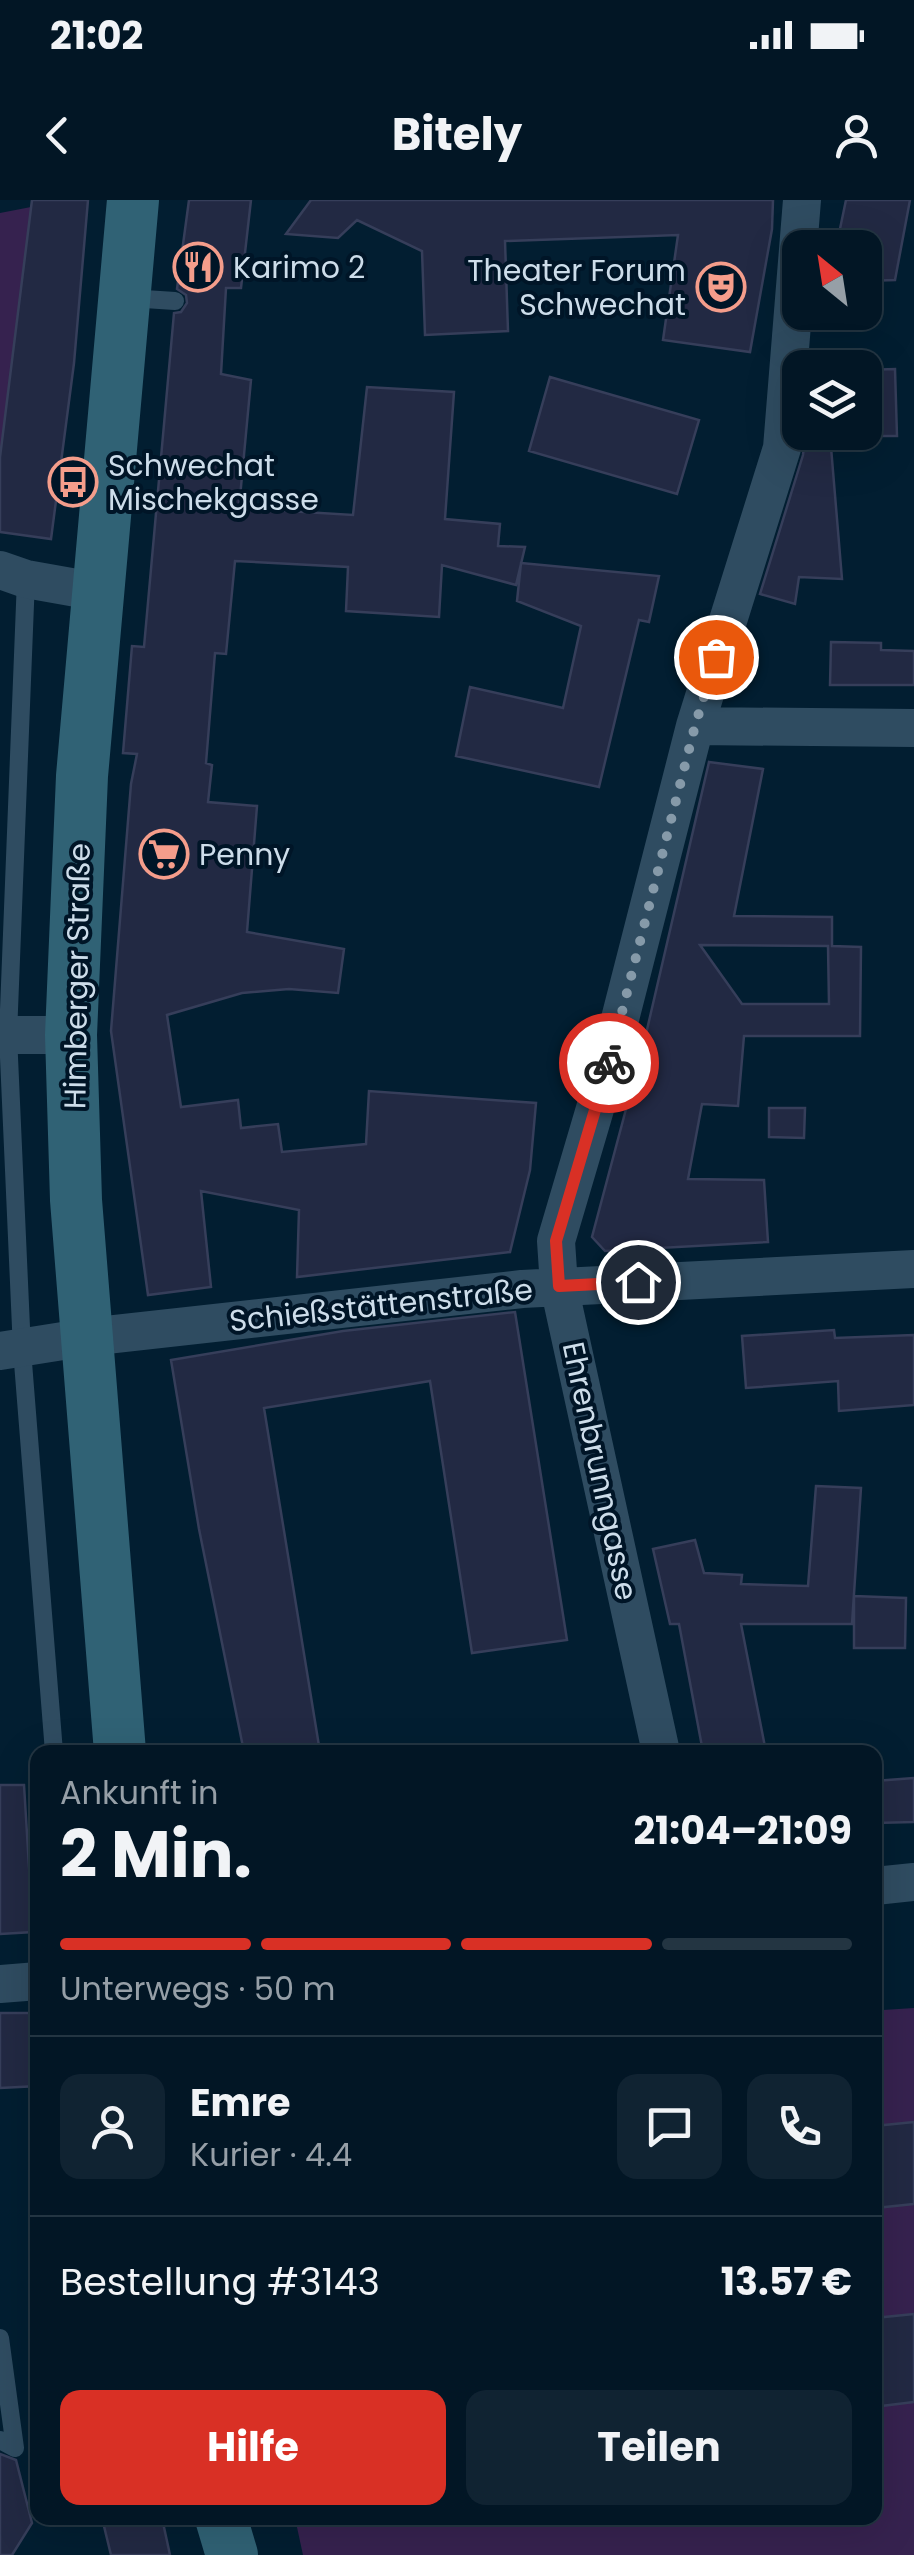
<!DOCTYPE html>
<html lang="de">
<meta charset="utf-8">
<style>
body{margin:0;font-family:Poppins,sans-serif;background:#102332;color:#f1f3f6;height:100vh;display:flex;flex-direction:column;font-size:38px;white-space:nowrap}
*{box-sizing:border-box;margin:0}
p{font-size:32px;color:#969fa7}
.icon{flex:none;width:55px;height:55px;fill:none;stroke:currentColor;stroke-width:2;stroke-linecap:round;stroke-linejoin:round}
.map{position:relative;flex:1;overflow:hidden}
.details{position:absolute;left:30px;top:1545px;width:852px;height:780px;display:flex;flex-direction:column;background:#021625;border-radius:20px;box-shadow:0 10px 40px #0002,0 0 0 2px #233542}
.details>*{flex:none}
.needle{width:65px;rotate:330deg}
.fabs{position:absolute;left:782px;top:30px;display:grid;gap:20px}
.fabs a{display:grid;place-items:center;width:100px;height:100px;border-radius:20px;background:#021625;box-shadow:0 10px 40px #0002,0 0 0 2px #233542;font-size:50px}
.pin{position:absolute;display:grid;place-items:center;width:85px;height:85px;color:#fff;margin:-42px;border:5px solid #fff;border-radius:50%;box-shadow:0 2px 10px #0007}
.courier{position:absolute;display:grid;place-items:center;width:100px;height:100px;margin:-50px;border:8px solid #d93025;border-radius:50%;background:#fff;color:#222;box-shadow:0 2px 12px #0007}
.head em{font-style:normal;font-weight:700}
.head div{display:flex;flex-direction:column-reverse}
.head{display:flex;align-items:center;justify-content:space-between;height:170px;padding:0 30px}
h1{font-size:65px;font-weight:700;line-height:75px}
.bar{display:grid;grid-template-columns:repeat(4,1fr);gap:15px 10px;align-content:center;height:120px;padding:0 30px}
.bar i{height:12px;border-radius:8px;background:#233542}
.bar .selected{background:#d93025}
.bar p{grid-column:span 4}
.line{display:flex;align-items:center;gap:25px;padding:0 30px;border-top:2px solid #233542}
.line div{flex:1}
.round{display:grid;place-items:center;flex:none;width:105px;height:105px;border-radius:20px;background:#102332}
.button{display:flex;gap:20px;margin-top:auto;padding:20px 30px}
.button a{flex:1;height:115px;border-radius:20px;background:#d93025;color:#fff;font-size:40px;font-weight:700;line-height:115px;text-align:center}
.button a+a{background:#102332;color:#f1f3f6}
.status{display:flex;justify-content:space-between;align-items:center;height:70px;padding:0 50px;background:#021625;direction:ltr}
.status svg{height:28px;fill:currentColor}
header{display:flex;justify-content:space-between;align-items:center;height:130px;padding:0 30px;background:#021625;font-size:45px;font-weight:700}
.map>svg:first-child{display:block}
.green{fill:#36224f}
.building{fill:#222943;stroke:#363e5a;stroke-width:2.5;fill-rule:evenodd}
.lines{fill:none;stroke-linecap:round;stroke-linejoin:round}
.lane{stroke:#2f4c61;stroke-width:18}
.street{stroke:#2f4c61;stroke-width:38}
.secondary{stroke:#306275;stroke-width:52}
.done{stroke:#869aa9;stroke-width:10;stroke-dasharray:0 18}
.route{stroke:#d93025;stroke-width:12}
.labels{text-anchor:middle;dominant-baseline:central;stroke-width:8;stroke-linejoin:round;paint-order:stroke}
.poi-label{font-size:30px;fill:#cdddea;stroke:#001527;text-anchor:start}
.street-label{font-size:30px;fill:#cdddea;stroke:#001527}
</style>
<div class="status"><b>21:02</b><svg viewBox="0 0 49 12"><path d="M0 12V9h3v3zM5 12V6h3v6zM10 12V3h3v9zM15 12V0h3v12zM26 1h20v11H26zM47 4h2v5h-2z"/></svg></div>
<header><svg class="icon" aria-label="back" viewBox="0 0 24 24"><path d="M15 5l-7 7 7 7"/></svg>Bitely<svg class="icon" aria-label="person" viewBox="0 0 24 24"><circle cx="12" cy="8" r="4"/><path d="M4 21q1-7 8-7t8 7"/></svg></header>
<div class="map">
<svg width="914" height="2355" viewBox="0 0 914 2355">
<rect width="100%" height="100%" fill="#021e31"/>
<path class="green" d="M 31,7 L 0,257 L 0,13 Z
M 880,1787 L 883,1810 L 914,1808 L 914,2355 L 303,2355 L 295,2318 L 875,2318 L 875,1788 Z"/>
<path class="building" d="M 32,0 L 88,0 L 74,163 L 51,339 L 0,332 L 0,257 Z
M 189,0 L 251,0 L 241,88 L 226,88 L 221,174 L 251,180 L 239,308 L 353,315 L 367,187 L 454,192 L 445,319 L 500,324 L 498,346 L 525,347 L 516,385 L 442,365 L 439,417 L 346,411 L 348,367 L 235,361 L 226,454 L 215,453 L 206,563 L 212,565 L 208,602 L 257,606 L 247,732 L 344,749 L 338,793 L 289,789 L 242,793 L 167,815 L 181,907 L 238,900 L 241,928 L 278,924 L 282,952 L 366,944 L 369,891 L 536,903 L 530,970 L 510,1052 L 297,1077 L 299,1010 L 201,991 L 211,1087 L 148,1095 L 111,831 L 131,584 L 137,554 L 123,553 L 132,446 L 144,447 L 174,113 L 181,112 L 187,103 L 186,95 L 177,89 Z
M 311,0 L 773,0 L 772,29 L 750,152 L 663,140 L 678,35 L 505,41 L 508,131 L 425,135 L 422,51 L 357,20 L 338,38 L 286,34 Z
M 846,0 L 910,0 L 895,80 L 865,81 L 865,48 L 836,48 Z
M 895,169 L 897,236 L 865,236 L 865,170 Z
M 550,177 L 699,220 L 677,294 L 529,251 Z
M 830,235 L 842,379 L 799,377 L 795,404 L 760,394 L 803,255 L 805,237 Z
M 521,363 L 659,376 L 649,422 L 639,420 L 599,587 L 456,556 L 470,487 L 563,508 L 581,426 L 517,401 Z
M 831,442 L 881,443 L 881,450 L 914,451 L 914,485 L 830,485 Z
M 709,562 L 763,569 L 734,716 L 832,717 L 832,746 L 861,747 L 860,836 L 744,836 L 738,906 L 702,904 L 688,979 L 764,980 L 768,1042 L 605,1051 L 592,1037 L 646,834 ZM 700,745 L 828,746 L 829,804 L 742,804 Z
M 769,908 L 805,908 L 804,938 L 769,937 Z
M 515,1112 L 567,1440 L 472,1453 L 430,1181 L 264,1208 L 320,1552 L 244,1552 L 199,1329 L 171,1160 L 343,1131 Z
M 834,1130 L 835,1138 L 914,1135 L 914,1205 L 839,1211 L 838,1181 L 746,1188 L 742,1136 Z
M 816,1286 L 861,1288 L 852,1424 L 741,1424 L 766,1552 L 703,1552 L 679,1424 L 670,1424 L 653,1349 L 695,1340 L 704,1373 L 742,1375 L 741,1384 L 808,1386 Z
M 854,1396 L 906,1398 L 905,1448 L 854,1448 Z
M 914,1578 L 914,1622 L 875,1623 L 875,1581 Z
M 0,1585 L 24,1585 L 33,1732 L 0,1734 Z
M 0,1813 L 38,1813 L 38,1886 L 0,1888 Z
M 914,1922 L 914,2004 L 875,2008 L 875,1926 Z
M 914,2114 L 914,2202 L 881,2206 L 875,2158 L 875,2118 Z
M 0,2254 L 16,2260 L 32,2323 L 12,2355 L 0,2355 Z
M 102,2318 L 162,2318 L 170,2355 L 111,2355 Z"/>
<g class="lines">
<path class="lane" d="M 129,98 L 175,101
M 26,379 L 8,835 L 22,1150 L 54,1552
M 0,2138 L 15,2248 L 0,2240"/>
<path class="street" d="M 0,370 L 26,379 L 99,392
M 695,526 L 914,528
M 0,835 L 71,835
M 0,1151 L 88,1137 L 522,1089 L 914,1069
M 661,1552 L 559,1086 L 556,1041 L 610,858 L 695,526 L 782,248 L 802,0
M 875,1686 L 914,1682
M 0,1784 L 38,1781"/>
<path class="secondary" d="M 120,1552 L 76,1000 L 71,835 L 82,576 L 133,0
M 221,2318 L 232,2355"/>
</g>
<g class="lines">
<path class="done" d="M 609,863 L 695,526 L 716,457"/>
<path class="route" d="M 609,863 L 556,1041 L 559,1086 L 638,1082"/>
</g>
<defs>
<g id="restaurant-ring" transform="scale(2.5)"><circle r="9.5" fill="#001527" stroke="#f49d8b" stroke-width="1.5"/><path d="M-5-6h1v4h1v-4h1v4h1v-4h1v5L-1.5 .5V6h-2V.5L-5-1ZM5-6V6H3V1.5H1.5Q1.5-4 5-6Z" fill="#f49d8b"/></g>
<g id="theatre-ring" transform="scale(2.5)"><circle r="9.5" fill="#001527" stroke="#f49d8b" stroke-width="1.5"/><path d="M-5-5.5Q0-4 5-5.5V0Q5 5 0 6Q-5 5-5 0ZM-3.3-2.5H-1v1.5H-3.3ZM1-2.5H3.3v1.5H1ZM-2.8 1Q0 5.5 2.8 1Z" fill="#f49d8b"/></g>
<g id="bus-ring" transform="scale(2.5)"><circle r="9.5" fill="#001527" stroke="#f49d8b" stroke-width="1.5"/><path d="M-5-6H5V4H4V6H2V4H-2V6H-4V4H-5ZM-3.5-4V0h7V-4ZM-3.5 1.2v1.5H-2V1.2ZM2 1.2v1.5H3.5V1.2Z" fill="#f49d8b"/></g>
<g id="supermarket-ring" transform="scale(2.5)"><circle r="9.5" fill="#001527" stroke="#f49d8b" stroke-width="1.5"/><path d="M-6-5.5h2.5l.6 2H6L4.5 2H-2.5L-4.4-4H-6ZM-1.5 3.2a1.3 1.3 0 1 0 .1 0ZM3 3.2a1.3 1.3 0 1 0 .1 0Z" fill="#f49d8b"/></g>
</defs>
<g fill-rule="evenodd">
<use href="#restaurant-ring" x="198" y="67"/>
<use href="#theatre-ring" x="721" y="87"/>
<use href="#bus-ring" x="73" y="282"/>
<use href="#supermarket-ring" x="164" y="654"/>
</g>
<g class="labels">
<g class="poi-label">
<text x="233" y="67">Karimo 2</text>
<text x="686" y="70" text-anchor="end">Theater Forum<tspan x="686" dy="34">Schwechat</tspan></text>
<text x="108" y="265">Schwechat<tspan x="108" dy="34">Mischekgasse</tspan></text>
<text x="199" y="654">Penny</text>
</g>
<g class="street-label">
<text transform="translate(77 776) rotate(-89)">Himberger Straße</text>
<text transform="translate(381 1105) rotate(-6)">Schießstättenstraße</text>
<text transform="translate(600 1271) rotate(78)">Ehrenbrunngasse</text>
</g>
</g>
</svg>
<div class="fabs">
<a><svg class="needle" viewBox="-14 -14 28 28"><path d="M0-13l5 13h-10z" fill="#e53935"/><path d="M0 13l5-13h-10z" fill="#969fa7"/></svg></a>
<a><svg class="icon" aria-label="layers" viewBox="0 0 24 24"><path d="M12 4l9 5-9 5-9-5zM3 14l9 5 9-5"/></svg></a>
</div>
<div class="pin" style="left:716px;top:457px;background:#ea580c"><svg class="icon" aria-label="bag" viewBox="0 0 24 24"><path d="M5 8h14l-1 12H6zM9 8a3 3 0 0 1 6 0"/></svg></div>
<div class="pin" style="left:638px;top:1082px;background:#1f2937"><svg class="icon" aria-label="home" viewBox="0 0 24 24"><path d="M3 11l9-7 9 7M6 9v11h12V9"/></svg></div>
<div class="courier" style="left:609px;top:863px"><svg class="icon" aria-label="bike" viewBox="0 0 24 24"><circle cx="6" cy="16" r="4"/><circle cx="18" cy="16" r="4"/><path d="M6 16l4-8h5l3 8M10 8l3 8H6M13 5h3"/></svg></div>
<section class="details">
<div class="head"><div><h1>2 Min.</h1><p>Ankunft in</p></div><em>21:04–21:09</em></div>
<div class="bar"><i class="selected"></i><i class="selected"></i><i class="selected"></i><i></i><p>Unterwegs · 50 m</p></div>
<div class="line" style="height:180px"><a class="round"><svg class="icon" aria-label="person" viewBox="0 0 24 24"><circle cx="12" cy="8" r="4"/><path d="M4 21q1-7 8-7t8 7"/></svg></a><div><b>Emre</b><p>Kurier · 4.4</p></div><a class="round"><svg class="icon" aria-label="chat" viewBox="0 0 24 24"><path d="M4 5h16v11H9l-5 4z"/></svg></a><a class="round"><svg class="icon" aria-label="phone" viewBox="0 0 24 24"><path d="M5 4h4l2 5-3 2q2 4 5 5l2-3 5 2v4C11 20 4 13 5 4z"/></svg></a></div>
<div class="line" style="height:130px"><div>Bestellung #3143</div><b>13.57 €</b></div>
<div class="button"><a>Hilfe</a><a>Teilen</a></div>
</section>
</div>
